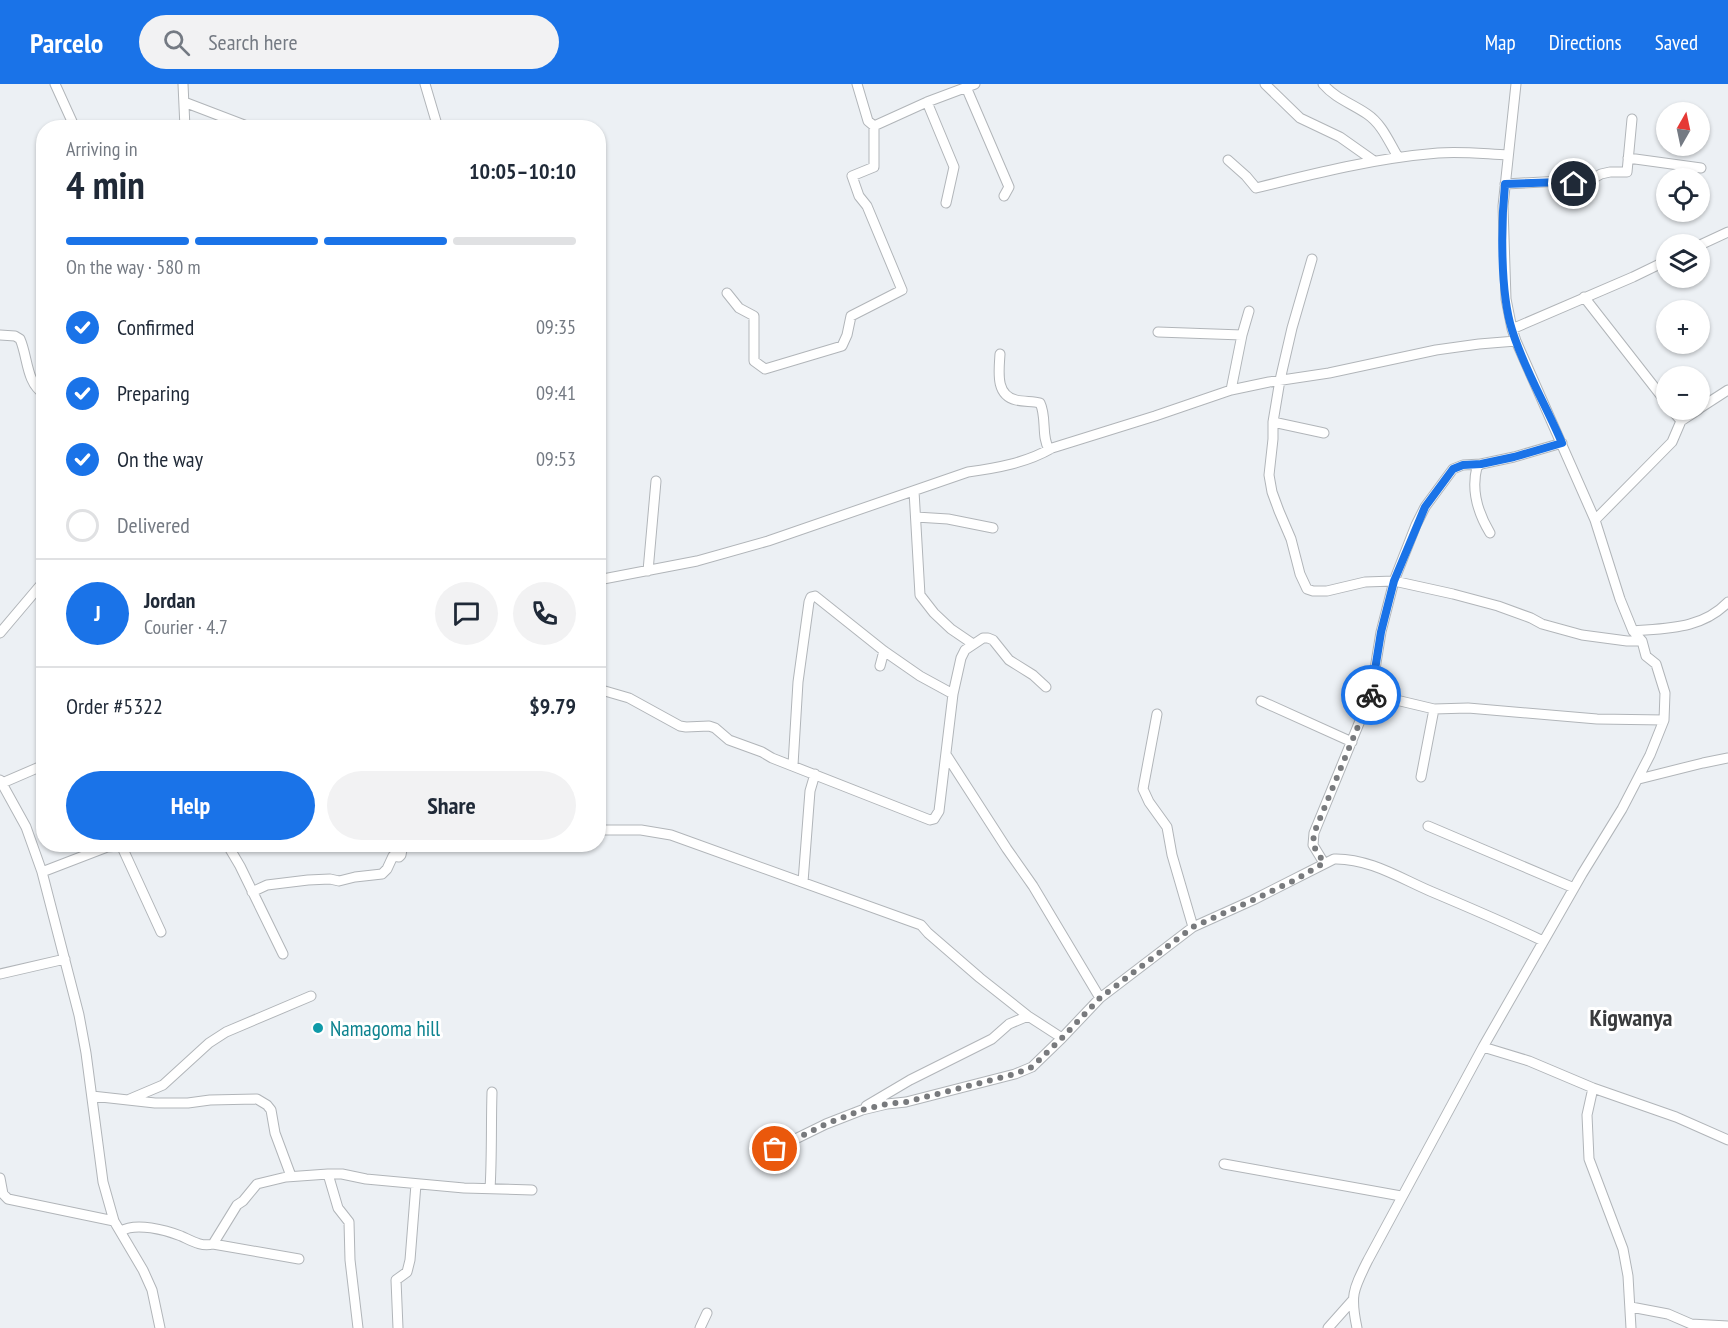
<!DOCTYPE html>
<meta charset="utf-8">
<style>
body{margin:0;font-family:"PT Sans Narrow",sans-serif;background:#f2f2f3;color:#1f2937;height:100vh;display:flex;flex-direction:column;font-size:22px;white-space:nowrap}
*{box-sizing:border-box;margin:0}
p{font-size:20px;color:#747a83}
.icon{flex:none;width:33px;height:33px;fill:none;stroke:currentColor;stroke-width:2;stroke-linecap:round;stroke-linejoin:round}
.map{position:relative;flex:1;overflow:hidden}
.side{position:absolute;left:36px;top:36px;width:570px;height:732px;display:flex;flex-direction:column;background:#fff;border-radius:24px;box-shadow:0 2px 4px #0004}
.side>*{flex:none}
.needle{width:39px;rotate:9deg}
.tools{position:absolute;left:1656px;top:18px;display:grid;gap:12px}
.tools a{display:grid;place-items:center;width:54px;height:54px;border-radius:50%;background:#fff;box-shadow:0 2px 4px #0004;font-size:30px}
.pin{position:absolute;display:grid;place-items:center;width:51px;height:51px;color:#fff;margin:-26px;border:3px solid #fff;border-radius:50%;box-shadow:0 2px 6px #0007}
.courier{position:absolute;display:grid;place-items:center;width:60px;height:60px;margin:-30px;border:4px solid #1a73e8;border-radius:50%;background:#fff;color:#222;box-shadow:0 2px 8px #0007}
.summary em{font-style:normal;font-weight:700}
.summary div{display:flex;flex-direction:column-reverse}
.summary{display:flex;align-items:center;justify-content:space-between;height:102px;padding:0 30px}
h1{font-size:39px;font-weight:700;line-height:45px}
.bar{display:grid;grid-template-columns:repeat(4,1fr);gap:9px 6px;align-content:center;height:72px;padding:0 30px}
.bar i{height:8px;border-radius:4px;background:#e0e1e3}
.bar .selected{background:#1a73e8}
.bar p{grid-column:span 4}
.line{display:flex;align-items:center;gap:15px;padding:0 30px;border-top:2px solid #e0e1e3}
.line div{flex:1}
.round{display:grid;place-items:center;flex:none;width:63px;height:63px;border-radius:32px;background:#f2f2f3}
ol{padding:0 30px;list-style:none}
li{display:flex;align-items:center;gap:18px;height:66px}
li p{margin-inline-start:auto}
li .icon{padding:6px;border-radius:50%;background:#1a73e8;color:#fff;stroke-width:4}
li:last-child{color:#747a83}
li i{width:33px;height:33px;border:3px solid #e0e1e3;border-radius:50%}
.primary-button{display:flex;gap:12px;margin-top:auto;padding:12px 30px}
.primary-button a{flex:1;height:69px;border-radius:36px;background:#1a73e8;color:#fff;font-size:24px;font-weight:700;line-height:69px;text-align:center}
.primary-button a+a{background:#f2f2f3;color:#1f2937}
header{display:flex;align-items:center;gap:36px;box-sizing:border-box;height:84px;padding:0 30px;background:#1a73e8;color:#fff}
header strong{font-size:28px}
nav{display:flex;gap:33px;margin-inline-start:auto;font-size:21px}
.search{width:420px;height:54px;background:#f2f2f3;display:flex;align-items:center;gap:15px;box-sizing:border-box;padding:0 21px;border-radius:33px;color:#747a83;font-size:22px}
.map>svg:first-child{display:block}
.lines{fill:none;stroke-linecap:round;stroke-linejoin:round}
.minor-casing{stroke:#b1b5b9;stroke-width:11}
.minor{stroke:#fff;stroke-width:9}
.done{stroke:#787a7d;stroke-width:6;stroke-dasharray:0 10.8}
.route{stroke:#1a73e8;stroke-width:8}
.culture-dot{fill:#0f9aa8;stroke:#fff;stroke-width:2}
.labels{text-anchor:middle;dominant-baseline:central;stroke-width:6;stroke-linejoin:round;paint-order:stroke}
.culture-label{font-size:21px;fill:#0d838f;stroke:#fff;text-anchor:start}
.quarter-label{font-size:24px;font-weight:bold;fill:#393b3d;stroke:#fff}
</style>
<header>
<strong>Parcelo</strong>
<div class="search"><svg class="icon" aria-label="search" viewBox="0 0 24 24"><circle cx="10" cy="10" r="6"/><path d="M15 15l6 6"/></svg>Search here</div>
<nav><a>Map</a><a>Directions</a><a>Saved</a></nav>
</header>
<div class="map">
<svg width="1728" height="1244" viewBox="0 0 1728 1244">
<rect width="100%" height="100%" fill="#ecf0f4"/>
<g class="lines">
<g class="minor-casing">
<path id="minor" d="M 55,0 L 75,44
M 183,0 L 185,44
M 425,0 L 438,44
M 857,0 L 868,37 L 874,42 L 927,18 L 975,0
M 1265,0 L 1300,34 L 1340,53 L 1374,77
M 1323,0 C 1336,15 1351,19 1367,30 C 1382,40 1389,58 1398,73
M 966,3 L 1009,103 L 1004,112
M 184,18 L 252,44
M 927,18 L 954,83 L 946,119
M 1628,74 L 1701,84
M 1228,76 L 1246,92 L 1256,104 C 1316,89 1376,74 1438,69 C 1461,67 1485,70 1508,71
M 1505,100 L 1561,97 L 1574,100 L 1583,100 L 1601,90 L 1610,88 L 1627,88 L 1632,35
M 1700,161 L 1728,148
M 1312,175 L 1292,244 L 1280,296 L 1273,338 L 1273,355 L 1269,391 L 1272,408 L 1279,427 L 1291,455 L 1300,490 L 1307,505 L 1313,507 L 1327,507 L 1365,498 L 1394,497 L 1453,510 L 1498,522 L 1531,534 L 1542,540 L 1582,551 L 1627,557 L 1642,557
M 727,209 L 739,224 L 754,232 L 754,277 L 765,285 L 842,262 L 847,251 L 851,232 L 902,206 L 867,122 L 859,112 L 852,92 L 874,83 L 874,42
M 1584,213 L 1666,318
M 1249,227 L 1242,251 L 1231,306 L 1269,298 L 1329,289 L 1436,266 L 1479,260 L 1516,257
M 1512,245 L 1633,193 L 1666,177
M 1158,248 L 1242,251
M 0,251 L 15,252 L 20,255 C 28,273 26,299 44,310
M 1000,270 C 999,287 995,311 1016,316 C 1024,318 1033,317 1040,319 C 1047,333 1041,353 1049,365 L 1155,332 L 1231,306
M 1700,324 L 1728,306
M 1681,337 L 1698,326
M 1273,338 L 1324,349
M 914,407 L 920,511 L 934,529 L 951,545 L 973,560
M 916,433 L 948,435 L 993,444
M 1595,436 L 1672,358 L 1681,337 L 1672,326
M 1490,449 C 1478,429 1471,406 1477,383 L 1481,380 L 1514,373 L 1562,359
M 648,487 L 656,397
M 598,496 L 697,477 L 768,457 L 968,388 C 997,384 1026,379 1052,364
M 1633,547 C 1668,544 1702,545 1728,518
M 0,549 L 44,497
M 880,582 L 884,567
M 598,605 L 629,614 L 680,642 L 686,643 L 709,642 L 715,644 L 729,656 L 762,668 L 772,674 L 930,736 L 934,735 L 939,727 L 953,610 L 961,574 L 965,566 L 983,554 L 988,554 L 993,556 L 1009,576 L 1033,591 L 1046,603
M 1371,610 L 1434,625 L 1468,624 L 1597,635 L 1664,636
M 1261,617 L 1352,658
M 1157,630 L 1143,705 L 1149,718 L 1167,743 L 1172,771 L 1193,843
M 947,672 L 1007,765 L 1033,802 L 1100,914
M 793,681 L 798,598 L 809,518 L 811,513 L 815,512 L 884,567 L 920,592 L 953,610
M 1421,693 L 1434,625
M 1639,695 L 1703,679 L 1728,674
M 0,696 L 26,743 L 42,788 L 79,931 L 86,969 L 103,1098 L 114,1137 L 143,1186 L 152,1206 L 160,1244
M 0,700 L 44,681
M 1428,742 L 1574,804
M 598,746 L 641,746 L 671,751 L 921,841 L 928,849 L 980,894 L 1028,932 L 1062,954
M 227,760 L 240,782 L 283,870
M 122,763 L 161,848
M 1324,779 L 1313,761 L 1314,749 L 1371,610 L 1381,548 L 1394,497 L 1416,441 L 1425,423 L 1453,385 L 1463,381 L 1481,380
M 42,788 L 107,763 L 144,760
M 803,798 L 810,707 L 815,690
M 252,808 L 267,801 L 308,796 L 330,795 L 339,797 L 355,793 L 382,790 L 387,785 L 393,772 L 399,773 L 401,771 L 403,760
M 0,890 L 65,875
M 1483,963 L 1529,977 L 1593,1004 L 1676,1033 L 1728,1056
M 1593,1004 L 1587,1031 L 1589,1075 L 1623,1165 L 1628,1192 L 1631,1244
M 92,1012 L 155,1019 L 188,1019 L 210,1016 L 257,1015 L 267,1021 L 271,1026 L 275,1049 L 291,1092
M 130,1015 L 163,1001 L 209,959 L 226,948 L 311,912
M 866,1022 L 910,996 L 992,955 L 1009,940 L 1028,932
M 775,1065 L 826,1040 L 862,1026 L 887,1020 L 906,1018 L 1015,990 L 1032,983 L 1062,954 L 1100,914 L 1193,843 L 1253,816 L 1334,775 C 1368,774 1400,794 1430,807 C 1468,823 1506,839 1543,857
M 1224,1080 L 1401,1112
M 328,1090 L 338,1124 L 349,1138 L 350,1176 L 358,1244
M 0,1094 L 3,1110 L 8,1115 L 114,1137
M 490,1105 C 492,1073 491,1041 492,1008
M 121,1147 C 136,1138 166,1146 181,1152 C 192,1157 201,1163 213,1160 L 237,1121 L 243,1117 L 257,1100 L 286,1093 L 328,1090 L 342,1090 L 366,1095 L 464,1104 L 532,1106
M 213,1160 L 299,1175
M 1631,1223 L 1668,1230 L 1691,1240 L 1728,1242
M 398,1244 L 396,1196 L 407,1188 L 410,1176 L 416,1100
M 700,1244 L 707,1229
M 1328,1244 L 1352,1217
M 1357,1244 C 1350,1211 1353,1206 1368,1176 L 1483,963 L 1582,790 L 1622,725 L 1650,671 L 1664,636 L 1665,609 L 1656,580 L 1646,572 L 1642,557 L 1633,547 L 1620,515 L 1595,436 L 1516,257 L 1512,245 L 1506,215 L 1503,122 L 1516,0"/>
</g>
<use href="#minor" class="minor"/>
</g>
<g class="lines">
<path class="done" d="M 775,1065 L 826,1040 L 862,1026 L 887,1020 L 906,1018 L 1015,990 L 1032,983 L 1062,954 L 1100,914 L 1193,843 L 1253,816 L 1295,796 L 1324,779 L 1313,761 L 1314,749 L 1371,611"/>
<path class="route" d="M 1371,611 L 1381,548 L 1394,497 L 1425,423 L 1453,385 L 1463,381 L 1481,380 L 1514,373 L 1562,359 C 1546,321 1524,285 1512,246 C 1500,208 1501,140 1505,100 L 1561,98 L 1574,100"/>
</g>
<circle class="culture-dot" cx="318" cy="944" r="6"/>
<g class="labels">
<g class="culture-label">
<text x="330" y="944">Namagoma hill</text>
</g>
<g class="quarter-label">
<text x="1631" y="933">Kigwanya</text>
</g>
</g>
</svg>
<div class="tools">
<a><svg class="needle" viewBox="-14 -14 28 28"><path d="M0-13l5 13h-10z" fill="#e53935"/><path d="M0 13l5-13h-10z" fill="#747a83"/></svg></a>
<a><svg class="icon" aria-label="locate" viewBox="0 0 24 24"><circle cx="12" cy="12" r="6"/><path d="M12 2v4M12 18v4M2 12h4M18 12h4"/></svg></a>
<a><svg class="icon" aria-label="layers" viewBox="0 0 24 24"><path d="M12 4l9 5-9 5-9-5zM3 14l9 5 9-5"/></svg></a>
<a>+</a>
<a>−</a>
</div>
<div class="pin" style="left:775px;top:1065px;background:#ea580c"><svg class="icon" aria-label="bag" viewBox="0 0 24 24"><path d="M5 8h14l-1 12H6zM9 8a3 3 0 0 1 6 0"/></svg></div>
<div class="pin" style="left:1574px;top:100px;background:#1f2937"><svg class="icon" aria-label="home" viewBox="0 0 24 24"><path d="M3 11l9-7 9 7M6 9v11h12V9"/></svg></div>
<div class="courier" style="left:1371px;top:611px"><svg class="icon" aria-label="bike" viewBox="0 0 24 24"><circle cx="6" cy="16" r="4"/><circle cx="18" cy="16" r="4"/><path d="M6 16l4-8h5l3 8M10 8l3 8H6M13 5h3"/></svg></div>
<section class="side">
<div class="summary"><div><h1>4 min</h1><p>Arriving in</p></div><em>10:05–10:10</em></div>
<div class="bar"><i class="selected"></i><i class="selected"></i><i class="selected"></i><i></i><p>On the way · 580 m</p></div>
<ol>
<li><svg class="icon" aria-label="check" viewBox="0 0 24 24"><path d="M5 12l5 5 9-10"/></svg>Confirmed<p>09:35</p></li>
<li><svg class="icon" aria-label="check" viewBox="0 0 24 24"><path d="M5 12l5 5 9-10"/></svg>Preparing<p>09:41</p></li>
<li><svg class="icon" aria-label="check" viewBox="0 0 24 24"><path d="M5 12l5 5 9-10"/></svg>On the way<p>09:53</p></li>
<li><i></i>Delivered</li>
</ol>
<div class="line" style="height:108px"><b class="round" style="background:#1a73e8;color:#fff">J</b><div><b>Jordan</b><p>Courier · 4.7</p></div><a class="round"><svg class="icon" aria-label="chat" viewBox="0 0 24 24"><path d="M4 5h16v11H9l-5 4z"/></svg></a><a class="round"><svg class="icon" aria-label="phone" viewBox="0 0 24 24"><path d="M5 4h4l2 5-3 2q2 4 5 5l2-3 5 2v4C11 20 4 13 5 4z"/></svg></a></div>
<div class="line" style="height:78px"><div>Order #5322</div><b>$9.79</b></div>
<div class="primary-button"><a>Help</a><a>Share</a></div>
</section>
</div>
